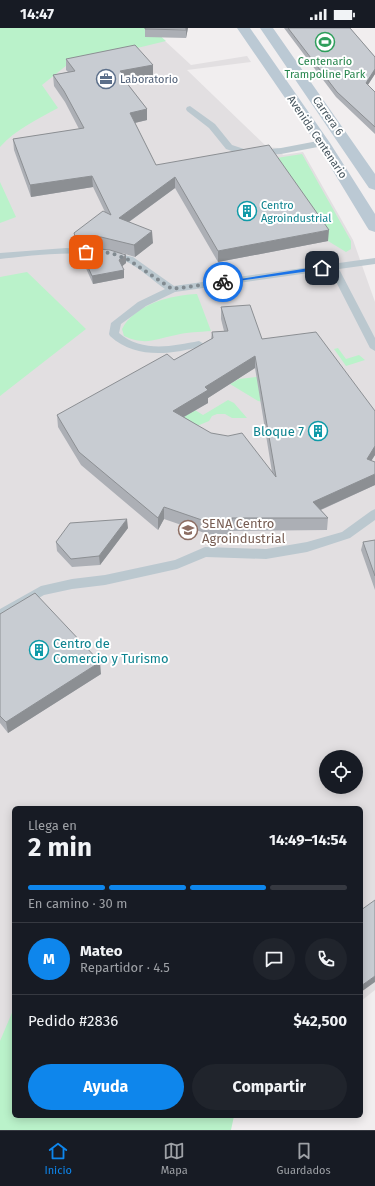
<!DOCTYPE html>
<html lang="es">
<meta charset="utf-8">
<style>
body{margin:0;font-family:"Fira Sans",sans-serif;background:#20242c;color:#f1f3f6;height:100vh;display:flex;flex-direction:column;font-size:15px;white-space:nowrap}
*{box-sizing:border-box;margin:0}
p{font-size:13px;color:#9ea1a6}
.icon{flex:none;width:22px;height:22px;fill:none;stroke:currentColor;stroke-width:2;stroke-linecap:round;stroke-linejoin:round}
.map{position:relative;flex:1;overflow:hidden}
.drawer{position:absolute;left:12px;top:778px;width:351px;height:312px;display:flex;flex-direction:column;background:#171b24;border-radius:6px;box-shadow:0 2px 10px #0003}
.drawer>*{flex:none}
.buttons{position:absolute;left:319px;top:722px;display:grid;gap:8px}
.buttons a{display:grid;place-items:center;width:44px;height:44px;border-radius:50%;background:#171b24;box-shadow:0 2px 10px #0003;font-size:20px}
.pin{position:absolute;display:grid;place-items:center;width:34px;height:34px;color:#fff;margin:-17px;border-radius:8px;box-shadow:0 2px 6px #0006}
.courier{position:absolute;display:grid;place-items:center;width:40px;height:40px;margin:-20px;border:3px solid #1a73e8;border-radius:50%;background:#fff;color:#222;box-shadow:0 1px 5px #0007}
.head em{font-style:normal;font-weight:700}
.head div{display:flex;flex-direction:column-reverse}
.head{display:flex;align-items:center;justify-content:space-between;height:68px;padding:0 16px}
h1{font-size:26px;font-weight:700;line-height:30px}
.bar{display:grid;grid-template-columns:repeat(4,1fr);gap:6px 4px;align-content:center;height:48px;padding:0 16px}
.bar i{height:5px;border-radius:3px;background:#363941}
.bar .active{background:#0e86ec}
.bar p{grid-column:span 4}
.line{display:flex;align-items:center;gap:10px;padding:0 16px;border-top:1px solid #363941}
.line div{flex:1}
.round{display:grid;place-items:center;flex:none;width:42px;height:42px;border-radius:21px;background:#20242c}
.action{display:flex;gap:8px;margin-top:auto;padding:8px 16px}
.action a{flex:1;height:46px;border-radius:24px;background:#0e86ec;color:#fff;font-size:16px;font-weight:700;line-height:46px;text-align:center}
.action a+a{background:#20242c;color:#f1f3f6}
.status{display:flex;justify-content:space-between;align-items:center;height:28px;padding:0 20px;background:#171b24;direction:ltr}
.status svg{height:11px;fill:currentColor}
.tab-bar{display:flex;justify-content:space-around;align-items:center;height:56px;border-top:1px solid #363941;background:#171b24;font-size:11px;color:#9ea1a6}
.tab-bar a{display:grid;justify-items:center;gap:2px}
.tab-bar .active{color:#0e86ec}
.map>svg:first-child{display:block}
.education{fill:#e2dfe1;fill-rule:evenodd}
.green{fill:#baf2ca}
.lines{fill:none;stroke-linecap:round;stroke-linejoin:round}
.lane{fill:#bbc8cf;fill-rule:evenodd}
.secondary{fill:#bbc9d4;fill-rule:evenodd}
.wall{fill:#acafb5;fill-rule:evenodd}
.shaded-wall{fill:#8c8f93}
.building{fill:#c8ccd2;stroke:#8c8f93;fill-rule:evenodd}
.route{fill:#1a73e8}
.done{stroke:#818a90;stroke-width:4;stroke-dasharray:0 7.2}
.labels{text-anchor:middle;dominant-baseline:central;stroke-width:4;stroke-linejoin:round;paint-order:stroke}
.far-leisure-label{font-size:11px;fill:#27864d;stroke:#fff}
.far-service-label{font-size:11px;fill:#4e5e75;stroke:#fff;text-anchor:start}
.far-street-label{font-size:11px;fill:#45545d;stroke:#fff}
.far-culture-label{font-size:11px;fill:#0d838f;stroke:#fff;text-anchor:start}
.culture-label{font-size:13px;fill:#0d838f;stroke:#fff;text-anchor:end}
.education-label{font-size:13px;fill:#785e54;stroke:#fff;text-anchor:start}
</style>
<div class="status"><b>14:47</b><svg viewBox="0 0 49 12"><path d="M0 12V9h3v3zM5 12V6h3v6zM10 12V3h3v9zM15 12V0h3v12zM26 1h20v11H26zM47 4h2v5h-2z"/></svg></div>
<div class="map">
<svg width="375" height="1102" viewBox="0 0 375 1102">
<rect width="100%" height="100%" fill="#f1eeef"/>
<path class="education" d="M 0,0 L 151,0 L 191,37 L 247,28 L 251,34 L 187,42 L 267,119 L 278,120 L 283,127 L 303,124 L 353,212 L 375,274 L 375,962 L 361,973 L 361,780 L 14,780 L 14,1088 L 0,1102 ZM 326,729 L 356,729 L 356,759 L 326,759 Z"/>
<path class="green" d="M 0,0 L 151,0 L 166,13 L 67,37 L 42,57 L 58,80 C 38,91 16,101 0,119 Z
M 302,126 L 351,213 L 351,221 L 346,224 L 328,213 L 270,131 Z
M 0,154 L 16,189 L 0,195 Z
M 27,244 L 86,301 L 0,368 L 0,249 Z
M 197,266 L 211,303 C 199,304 187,304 176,307 C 155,311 146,318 124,308 L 122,301 C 135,276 171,267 197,266 Z
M 338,320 L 346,331 L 359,327 L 365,332 L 346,338 L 334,321 Z
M 271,347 L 269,375 L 258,373 L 230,356 L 239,351 Z
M 228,372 L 234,375 L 247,390 L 232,390 L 225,386 L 217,386 L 212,388 L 209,393 L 197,398 L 163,401 L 195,382 L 203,387 Z
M 14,980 L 14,1088 L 234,1088 L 231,1102 L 0,1102 L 0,1013 Z"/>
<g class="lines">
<path class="lane" d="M 190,78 L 215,96 L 232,117 L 250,123 L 281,120 L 323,112 L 327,115 L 323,118 L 281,126 L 246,128 L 226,121 L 209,100 L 187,83 L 186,81 L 187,79 Z
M 66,220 L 101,222 L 133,229 L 174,258 L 375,230 L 375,236 L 339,241 L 375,310 L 375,323 L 370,320 L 330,242 L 175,264 L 146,278 L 121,296 L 119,305 C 142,325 173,318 199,313 L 204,316 L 203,318 C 173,326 136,332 110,308 L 109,306 L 111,295 L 138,274 L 165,261 C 152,252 139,239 125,233 C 91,220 35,227 0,231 L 0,225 Z
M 375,481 L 375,492 L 350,510 L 307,524 L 266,531 L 206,529 L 177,541 L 105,557 L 72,561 L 44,567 L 0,592 L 0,581 L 41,558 L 72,551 L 105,547 L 175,532 L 205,519 L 266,521 L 307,514 L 342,504 L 371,483 Z"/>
<path class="secondary" d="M 237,0 L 250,0 L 330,115 L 375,186 L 375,204 L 369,202 L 367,199 L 316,115 Z
M 260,0 L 273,0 L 375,146 L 375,162 L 369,160 Z"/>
</g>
<path class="wall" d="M 145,0 L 188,0 L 186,10 L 145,9 Z
M 284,0 L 350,0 L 375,29 L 375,46 L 368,57 L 375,64 L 375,106 L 336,69 Z
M 66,31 L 153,37 L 153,48 L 128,53 L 129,58 L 147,81 L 147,92 L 135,95 L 156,137 L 328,213 L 218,234 L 175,160 L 129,194 L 153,215 L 135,229 L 122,225 L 126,235 L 122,238 L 124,250 L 93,256 L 80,227 L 79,219 L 76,219 L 75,216 L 74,205 L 105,184 L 93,159 L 31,169 L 14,122 L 13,111 L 79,101 L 65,74 L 54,58 L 53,47 L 68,44 L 66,42 Z
M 221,279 L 262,311 L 375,383 L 375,427 L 371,432 L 375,457 L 321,482 L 328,490 L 327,502 L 231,503 L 231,514 L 164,491 L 158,502 L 81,437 L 58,399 L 57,387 L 174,332 L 211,311 L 212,304 L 224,303 L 221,291 ZM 255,340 L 272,444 L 184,389 L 208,375 L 208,370 Z
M 128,500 L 100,537 L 72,539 L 57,523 L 56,514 Z
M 375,512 L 375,562 L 361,522 L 363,514 Z
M 0,586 L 101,646 L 8,705 L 0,695 Z"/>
<path class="shaded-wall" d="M 186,0 L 188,0 L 186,10 Z
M 153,37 L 153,48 L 121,54 L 120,43 Z
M 375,41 L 375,46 L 365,61 L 366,55 Z
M 147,81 L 147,92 L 130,96 L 130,85 Z
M 92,148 L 93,159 L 31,169 L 30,157 Z
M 175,149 L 175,160 L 119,201 L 119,190 Z
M 329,202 L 328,213 L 218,234 L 218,223 Z
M 152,203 L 153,215 L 135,229 L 134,217 Z
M 126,227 L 126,235 L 119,241 L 119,232 Z
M 124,242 L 124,250 L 93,256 L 92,248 Z
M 255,328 L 255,340 L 208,370 L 208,375 L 173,395 L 173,383 L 205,359 Z
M 375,418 L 375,427 L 365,443 L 367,431 Z
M 375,446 L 375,457 L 311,486 L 313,474 Z
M 164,479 L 164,491 L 158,502 L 158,490 Z
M 127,491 L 128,500 L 100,537 L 99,528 Z
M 100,634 L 101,646 L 8,705 L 6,694 Z
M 375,948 L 375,954 L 361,964 L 361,958 Z"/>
<path class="building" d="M 145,0 L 186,0 L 186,2 L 145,1 Z
M 288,0 L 350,0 L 375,29 L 375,41 L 366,55 L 375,64 L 375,99 L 337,64 Z
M 135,17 L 153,37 L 120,43 L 129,53 L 126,54 L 147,81 L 130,85 L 156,137 L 269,117 L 329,202 L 218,223 L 175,149 L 119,190 L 152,203 L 134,217 L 101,209 L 75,208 L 74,205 L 103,183 L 111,187 L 92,148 L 30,157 L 13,111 L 84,100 L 64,63 L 53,47 L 75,43 L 66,31 Z
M 79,219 L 110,222 L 126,227 L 119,232 L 124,242 L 92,248 Z
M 250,277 L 262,311 L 316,304 L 375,383 L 375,418 L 367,431 L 375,434 L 375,446 L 313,474 L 328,490 L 232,490 L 231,502 L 164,479 L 158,490 L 79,424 L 57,387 L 167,326 L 174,332 L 213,310 L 212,304 L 228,303 L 221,279 ZM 255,328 L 276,449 L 242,405 L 228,408 L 211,405 L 173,383 L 208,362 L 205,359 Z
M 127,491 L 99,528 L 71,531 L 56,514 L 70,495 Z
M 375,512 L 375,548 L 363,514 Z
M 35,565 L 100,634 L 6,694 L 0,688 L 0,586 Z
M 375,872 L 375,948 L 361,958 L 361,882 Z"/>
<path class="route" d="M 322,238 L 324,240 L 324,241 L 223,255 L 221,254 Z"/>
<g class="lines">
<path class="done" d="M 86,224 L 111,225 L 129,232 L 172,261 L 223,254"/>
</g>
<defs>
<g id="stadium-ring" transform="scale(1)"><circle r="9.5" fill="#fff" stroke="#2e9e5b" stroke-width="1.5"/><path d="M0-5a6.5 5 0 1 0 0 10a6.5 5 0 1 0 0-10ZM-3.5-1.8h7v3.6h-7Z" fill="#2e9e5b"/></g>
<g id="office-ring" transform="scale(1)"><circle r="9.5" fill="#fff" stroke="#5c6f8a" stroke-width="1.5"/><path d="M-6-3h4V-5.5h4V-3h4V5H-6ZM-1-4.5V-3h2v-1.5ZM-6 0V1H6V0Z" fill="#5c6f8a"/></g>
<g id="building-ring" transform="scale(1)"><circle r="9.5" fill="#fff" stroke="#0f9aa8" stroke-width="1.5"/><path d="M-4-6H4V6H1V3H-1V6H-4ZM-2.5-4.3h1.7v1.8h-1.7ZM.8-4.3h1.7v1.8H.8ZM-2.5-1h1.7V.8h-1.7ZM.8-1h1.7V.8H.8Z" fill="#0f9aa8"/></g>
<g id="university-ring" transform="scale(1)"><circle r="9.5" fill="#fff" stroke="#8d6e63" stroke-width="1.5"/><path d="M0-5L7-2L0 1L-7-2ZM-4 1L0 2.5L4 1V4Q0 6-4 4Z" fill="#8d6e63"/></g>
</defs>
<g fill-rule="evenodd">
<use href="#stadium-ring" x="325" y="14"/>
<use href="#office-ring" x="106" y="51"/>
<use href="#building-ring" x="247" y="183"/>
<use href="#building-ring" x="318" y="403"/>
<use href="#university-ring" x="188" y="502"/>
<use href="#building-ring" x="39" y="622"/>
</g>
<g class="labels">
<g class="far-leisure-label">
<text x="325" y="33">Centenario<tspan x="325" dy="13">Trampoline Park</tspan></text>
</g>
<g class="far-service-label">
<text x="120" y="51">Laboratorio</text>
</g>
<g class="far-street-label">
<text transform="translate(328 88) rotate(55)">Carrera 6</text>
<text transform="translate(317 109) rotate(56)">Avenida Centenario</text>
</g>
<g class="far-culture-label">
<text x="261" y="177">Centro<tspan x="261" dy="13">Agroindustrial</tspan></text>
</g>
<g class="culture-label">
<text x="304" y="403">Bloque 7</text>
<text x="53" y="615" text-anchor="start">Centro de<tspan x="53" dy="15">Comercio y Turismo</tspan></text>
</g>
<g class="education-label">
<text x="202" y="495">SENA Centro<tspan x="202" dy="15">Agroindustrial</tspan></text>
</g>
</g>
</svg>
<div class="buttons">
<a><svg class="icon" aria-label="locate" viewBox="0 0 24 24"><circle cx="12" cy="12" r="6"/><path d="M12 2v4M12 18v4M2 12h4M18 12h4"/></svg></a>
</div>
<div class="pin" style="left:86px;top:224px;background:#ea580c"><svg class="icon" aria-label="bag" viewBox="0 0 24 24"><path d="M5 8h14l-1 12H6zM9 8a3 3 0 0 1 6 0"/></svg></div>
<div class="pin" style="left:322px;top:240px;background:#1f2937"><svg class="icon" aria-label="home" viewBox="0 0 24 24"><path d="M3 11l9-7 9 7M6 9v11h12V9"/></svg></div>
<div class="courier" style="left:223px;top:254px"><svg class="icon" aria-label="bike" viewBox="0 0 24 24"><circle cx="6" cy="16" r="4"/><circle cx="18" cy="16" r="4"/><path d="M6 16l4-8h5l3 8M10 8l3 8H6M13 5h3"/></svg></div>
<section class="drawer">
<div class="head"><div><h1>2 min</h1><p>Llega en</p></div><em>14:49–14:54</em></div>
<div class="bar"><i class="active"></i><i class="active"></i><i class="active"></i><i></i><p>En camino · 30 m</p></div>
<div class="line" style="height:72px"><b class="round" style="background:#0e86ec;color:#fff">M</b><div><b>Mateo</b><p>Repartidor · 4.5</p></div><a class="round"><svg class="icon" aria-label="chat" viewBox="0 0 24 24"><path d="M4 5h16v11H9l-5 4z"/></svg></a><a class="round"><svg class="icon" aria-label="phone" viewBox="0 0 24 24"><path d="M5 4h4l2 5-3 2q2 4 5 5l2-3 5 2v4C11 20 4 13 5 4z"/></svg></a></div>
<div class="line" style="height:52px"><div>Pedido #2836</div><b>$42,500</b></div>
<div class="action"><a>Ayuda</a><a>Compartir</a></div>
</section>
</div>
<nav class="tab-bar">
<a class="active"><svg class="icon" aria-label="home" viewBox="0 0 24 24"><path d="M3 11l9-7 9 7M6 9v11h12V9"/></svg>Inicio</a>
<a><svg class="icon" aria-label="map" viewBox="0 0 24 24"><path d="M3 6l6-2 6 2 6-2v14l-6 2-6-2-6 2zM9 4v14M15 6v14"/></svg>Mapa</a>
<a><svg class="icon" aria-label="saved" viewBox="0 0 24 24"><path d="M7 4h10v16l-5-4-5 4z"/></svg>Guardados</a>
</nav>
